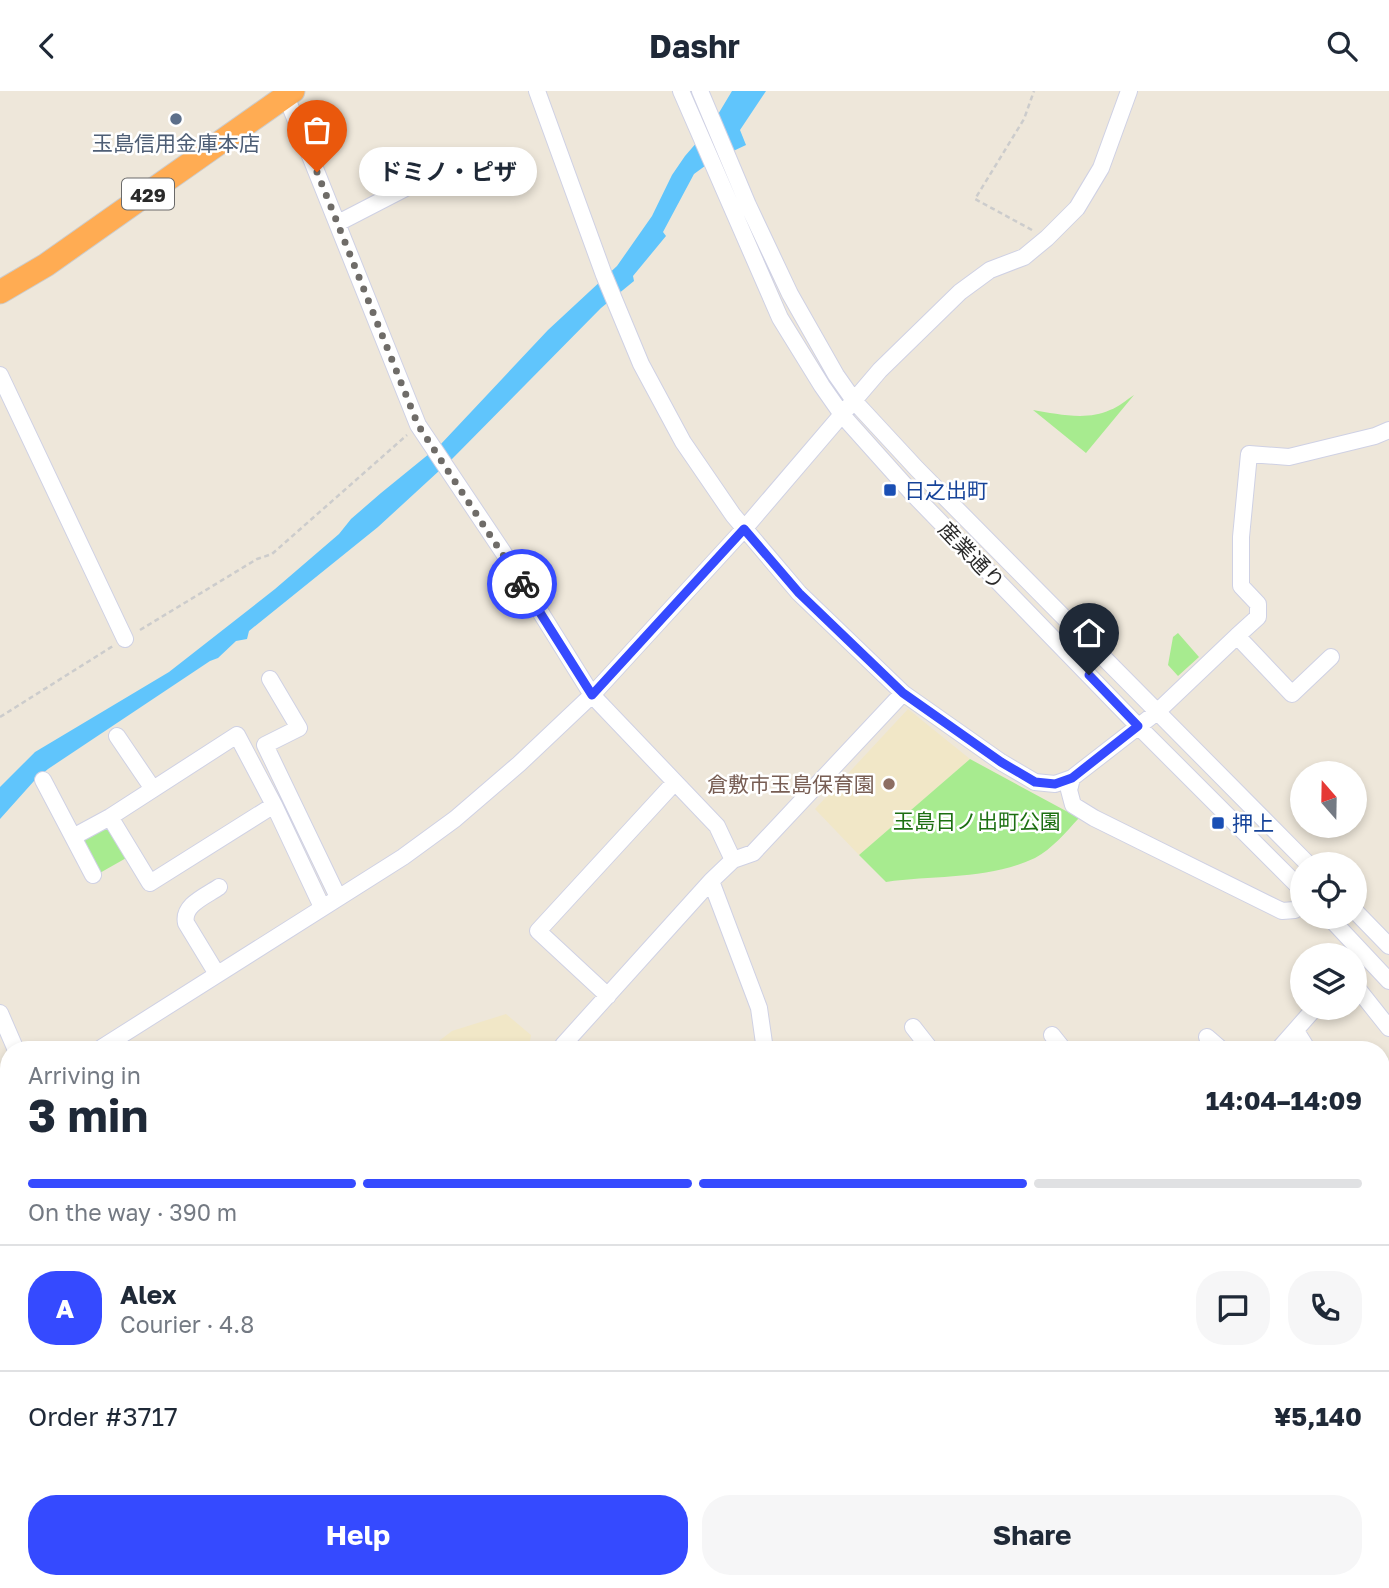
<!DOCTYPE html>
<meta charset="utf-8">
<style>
body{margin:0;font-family:"Golos Text","Noto Sans JP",sans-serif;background:#f6f6f7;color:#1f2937;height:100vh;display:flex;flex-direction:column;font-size:26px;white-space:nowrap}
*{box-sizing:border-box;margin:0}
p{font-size:23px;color:#747a83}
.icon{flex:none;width:38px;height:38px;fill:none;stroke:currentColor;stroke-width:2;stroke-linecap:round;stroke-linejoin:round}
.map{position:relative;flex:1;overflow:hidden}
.panel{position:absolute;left:0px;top:950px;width:1390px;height:548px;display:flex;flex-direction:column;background:#fff;border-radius:28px 28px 0 0;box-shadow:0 4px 10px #0003}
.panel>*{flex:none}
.needle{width:46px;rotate:340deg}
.buttons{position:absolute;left:1290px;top:670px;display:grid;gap:14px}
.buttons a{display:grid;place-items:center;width:77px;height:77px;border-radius:50%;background:#fff;box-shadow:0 4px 10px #0003;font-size:35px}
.pin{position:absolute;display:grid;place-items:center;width:60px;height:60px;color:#fff;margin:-72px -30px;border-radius:50% 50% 50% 0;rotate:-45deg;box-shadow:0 0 7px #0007}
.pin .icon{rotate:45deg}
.courier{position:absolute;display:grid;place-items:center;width:70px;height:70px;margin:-35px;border:5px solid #354aff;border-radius:50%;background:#fff;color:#222;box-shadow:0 2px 9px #0007}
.bubble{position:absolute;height:49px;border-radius:24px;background:#fff;box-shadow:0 4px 10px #0003;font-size:23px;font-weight:700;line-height:49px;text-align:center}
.overview em{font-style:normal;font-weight:700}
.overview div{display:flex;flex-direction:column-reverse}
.overview{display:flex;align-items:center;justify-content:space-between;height:119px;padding:0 28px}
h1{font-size:46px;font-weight:700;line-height:52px}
.bar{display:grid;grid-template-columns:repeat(4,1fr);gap:10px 7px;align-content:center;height:84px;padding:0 28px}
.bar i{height:9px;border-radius:5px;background:#e0e1e3}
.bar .on{background:#354aff}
.bar p{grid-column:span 4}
.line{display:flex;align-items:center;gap:18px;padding:0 28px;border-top:2px solid #e0e1e3}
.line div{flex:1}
.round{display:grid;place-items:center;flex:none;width:74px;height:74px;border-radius:28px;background:#f6f6f7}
.primary-button{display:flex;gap:14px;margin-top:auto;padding:14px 28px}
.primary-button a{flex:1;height:80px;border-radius:28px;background:#354aff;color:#fff;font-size:28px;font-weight:700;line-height:80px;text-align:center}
.primary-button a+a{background:#f6f6f7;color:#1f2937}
header{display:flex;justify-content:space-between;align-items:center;height:91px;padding:0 28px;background:#fff;font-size:32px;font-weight:700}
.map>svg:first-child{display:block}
.education{fill:#f1e7c7}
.medical{fill:#f6d7d6}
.green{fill:#a7eb8f}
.water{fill:#60c5fc}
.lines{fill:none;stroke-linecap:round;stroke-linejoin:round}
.minor-casing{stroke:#cfd1e4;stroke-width:18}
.highway-casing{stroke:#ccc;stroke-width:25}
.path{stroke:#ccc;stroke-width:2.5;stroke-dasharray:5 3.5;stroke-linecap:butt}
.minor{stroke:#fff;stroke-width:16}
.highway{stroke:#ffac53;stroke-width:23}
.done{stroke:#6f6c68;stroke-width:7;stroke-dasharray:0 12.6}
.route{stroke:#354aff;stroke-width:9}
.service-dot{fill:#5c6f8a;stroke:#fff;stroke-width:2.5}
.transit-dot{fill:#1a4fb4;stroke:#fff;stroke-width:2.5}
.education-dot{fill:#8d6e63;stroke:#fff;stroke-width:2.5}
.labels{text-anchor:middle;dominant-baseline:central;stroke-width:5;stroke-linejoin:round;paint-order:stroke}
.shield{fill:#fff;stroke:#6a6a6a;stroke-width:2}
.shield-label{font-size:19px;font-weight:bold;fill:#2a2a2a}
.service-label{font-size:21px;fill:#4e5e75;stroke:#fff}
.transit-label{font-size:21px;fill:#164399;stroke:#fff;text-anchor:start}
.street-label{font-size:21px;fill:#2a2a2a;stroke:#fff}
.education-label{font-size:21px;fill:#785e54;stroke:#fff;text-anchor:end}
.park-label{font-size:21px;fill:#1d6f12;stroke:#fff}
</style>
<header><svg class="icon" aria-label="back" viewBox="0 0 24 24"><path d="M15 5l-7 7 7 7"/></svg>Dashr<svg class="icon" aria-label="search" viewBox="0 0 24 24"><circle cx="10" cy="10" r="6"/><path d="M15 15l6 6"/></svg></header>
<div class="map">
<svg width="1389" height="1497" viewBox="0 0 1389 1497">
<rect width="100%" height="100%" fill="#eee7da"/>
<path class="education" d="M 908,618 L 970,668 L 859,764 L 815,718 Z
M 506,923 L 531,944 L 530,950 L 539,959 L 427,959 L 452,940 Z"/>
<path class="medical" d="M 934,1489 L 1055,1489 L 1047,1497 L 940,1497 Z"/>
<path class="green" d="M 1134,304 L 1086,362 L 1033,319 C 1057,323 1087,330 1110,319 C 1119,316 1126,309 1134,304 Z
M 1178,542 L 1199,566 L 1178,585 L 1168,574 L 1173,546 Z
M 970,668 L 1079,727 C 1066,741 1052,758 1035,767 C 989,789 936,784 886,791 L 859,764 Z
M 106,737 L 112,739 L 128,766 L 98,783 L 83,754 L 86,746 Z
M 9,1061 L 9,1394 L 0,1409 L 0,1066 Z
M 0,1410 L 9,1454 L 9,1489 L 16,1489 L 17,1497 L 0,1497 Z
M 529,1489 L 602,1489 L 603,1497 L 541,1497 Z"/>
<path class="water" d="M 732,0 L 766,0 L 740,39 L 746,54 L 729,62 L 724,61 L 694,83 L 663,141 L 666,145 L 633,185 L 634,190 L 601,217 L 452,368 L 378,436 L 249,540 L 247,548 L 236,550 L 218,567 L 210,570 L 48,678 L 34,690 L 0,728 L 0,696 L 35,661 L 169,581 L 275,498 L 339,443 L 351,428 L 381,402 L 440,354 L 548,239 L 617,175 L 652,125 L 672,84 L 685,65 L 711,35 Z"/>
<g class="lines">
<g class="minor-casing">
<path id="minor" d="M 284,0 L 418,334 L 503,461 L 592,604 L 717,735 L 733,769
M 537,0 L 604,184 L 641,273 L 683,351 L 733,424 L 799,502 L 903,602 L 1001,671 L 1035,691 L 1055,693 L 1072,687 L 1157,621 L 1237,545 L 1292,603 L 1331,566
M 681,0 L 780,227 L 822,295 L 843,325 L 911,401 L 1138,635 L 1302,799
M 700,0 L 748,114 L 790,203 L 836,284 L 855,311 L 917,378 L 1309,774
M 338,132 L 431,84
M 0,284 L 125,548
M 1237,545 L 1258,526 L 1258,513 L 1241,495 L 1241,446 L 1249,363 L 1289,366 L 1375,345 L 1389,339
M 270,588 L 299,637 L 265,654 L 338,806
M 117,645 L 153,698
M 1072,687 L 1069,699 L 1073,714 L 1094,727 L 1282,820 L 1295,819 L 1302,813
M 43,689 L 93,784
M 110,726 L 150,792 L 274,714
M 73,746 L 110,726 L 237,644 L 274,714 L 322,816
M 1354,819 L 1389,855
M 1329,826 L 1389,890
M 217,883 L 186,832 C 182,814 206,805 219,796
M 1354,893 L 1389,937
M 608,905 L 538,840 L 675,691
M 0,922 L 16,959
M 913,936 L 931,959
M 1296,940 L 1308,959
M 1052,944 L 1064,959
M 1207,946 L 1222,959
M 563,954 L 711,790
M 98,959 L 403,766 L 455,728 L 519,673 L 592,604 L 744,438 L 880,279 L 960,201 L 990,179 L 1024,166 L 1047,147 L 1077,117 L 1101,77 L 1129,0
M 765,959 L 759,917 L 711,790 L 733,769 L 753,762 L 903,602
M 1278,959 L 1315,917
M 0,1029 L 9,1018
M 1381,1077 L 1389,1089
M 1381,1282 L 1389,1280
M 1381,1382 L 1389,1398
M 65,1489 L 76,1497
M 614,1489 L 615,1497
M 924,1489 L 930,1497
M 1219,1489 L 1223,1497
M 133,1497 L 139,1489
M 259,1497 L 264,1489
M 386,1497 L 391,1489
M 509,1497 L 515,1489
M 706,1497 L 713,1489
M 1059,1497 L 1064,1493 L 1074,1493 L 1082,1497
M 1200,1497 L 1201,1489"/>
</g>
<g class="highway-casing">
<path id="highway" d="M 0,201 L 46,174 L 293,0"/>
</g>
<path class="path" d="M 1032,139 L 975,108 L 1024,28 L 1034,0
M 140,539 L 257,468 L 272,463 L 407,344
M 0,626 L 113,555"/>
<use href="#minor" class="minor"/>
<use href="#highway" class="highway"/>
</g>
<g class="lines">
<path class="done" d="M 317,81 L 418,334 L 522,493"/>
<path class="route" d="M 522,493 L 592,604 L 744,438 L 799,502 L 903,602 L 1001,671 L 1035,691 L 1055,693 L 1072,687 L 1138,635 L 1089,584"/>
</g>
<circle class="service-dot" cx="176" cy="28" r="7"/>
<g class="transit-dot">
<rect x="883" y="392" width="14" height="14" rx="3.5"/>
<rect x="1211" y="725" width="14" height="14" rx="3.5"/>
</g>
<circle class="education-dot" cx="889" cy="693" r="7"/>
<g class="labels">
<rect class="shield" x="122" y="87.5" width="52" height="31" rx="5"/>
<g class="shield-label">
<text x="148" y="103">429</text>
</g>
<g class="service-label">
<text x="176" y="52">玉島信用金庫本店</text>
</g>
<g class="transit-label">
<text x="904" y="399">日之出町</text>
<text x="1232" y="732">押上</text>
</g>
<g class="street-label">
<text transform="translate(972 464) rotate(46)">産業通り</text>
</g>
<g class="education-label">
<text x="875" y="693">倉敷市玉島保育園</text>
</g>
<g class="park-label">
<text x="977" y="730">玉島日ノ出町公園</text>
</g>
</g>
</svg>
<div class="buttons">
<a><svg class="needle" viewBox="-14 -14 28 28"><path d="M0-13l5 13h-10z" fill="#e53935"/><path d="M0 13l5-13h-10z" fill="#747a83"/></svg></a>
<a><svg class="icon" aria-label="locate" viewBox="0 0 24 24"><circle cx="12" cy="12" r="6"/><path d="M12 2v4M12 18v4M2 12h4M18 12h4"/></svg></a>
<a><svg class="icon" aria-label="layers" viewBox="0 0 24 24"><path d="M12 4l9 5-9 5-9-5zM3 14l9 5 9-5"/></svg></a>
</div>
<div class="pin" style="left:317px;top:81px;background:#ea580c"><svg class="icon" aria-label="bag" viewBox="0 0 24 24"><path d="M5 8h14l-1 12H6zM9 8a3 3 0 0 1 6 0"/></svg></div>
<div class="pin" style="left:1089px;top:584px;background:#1f2937"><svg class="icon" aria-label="home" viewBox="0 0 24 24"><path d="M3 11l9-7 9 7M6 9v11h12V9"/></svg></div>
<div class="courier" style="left:522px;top:493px"><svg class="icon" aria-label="bike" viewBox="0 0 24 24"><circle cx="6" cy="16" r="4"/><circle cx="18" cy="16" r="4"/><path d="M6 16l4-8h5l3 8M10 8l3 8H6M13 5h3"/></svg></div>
<div class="bubble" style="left:359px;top:56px;width:178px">ドミノ・ピザ</div>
<section class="panel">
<div class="overview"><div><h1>3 min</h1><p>Arriving in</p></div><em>14:04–14:09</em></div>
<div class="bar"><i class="on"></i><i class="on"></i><i class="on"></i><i></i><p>On the way · 390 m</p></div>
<div class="line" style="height:126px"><b class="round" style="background:#354aff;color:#fff">A</b><div><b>Alex</b><p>Courier · 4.8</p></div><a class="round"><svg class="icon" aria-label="chat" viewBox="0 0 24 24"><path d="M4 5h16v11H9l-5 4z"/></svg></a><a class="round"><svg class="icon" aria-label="phone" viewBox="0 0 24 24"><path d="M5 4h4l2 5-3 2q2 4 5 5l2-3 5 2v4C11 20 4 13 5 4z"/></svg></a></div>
<div class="line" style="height:91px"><div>Order #3717</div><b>¥5,140</b></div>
<div class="primary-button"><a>Help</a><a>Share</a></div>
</section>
</div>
